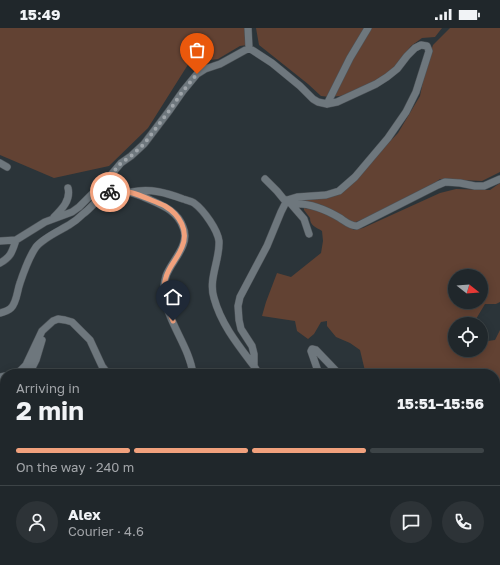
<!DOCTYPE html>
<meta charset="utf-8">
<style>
body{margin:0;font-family:"Golos Text",sans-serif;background:#2d3337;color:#f1f3f6;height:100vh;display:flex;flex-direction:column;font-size:15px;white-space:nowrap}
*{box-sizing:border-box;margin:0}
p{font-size:13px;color:#a2a5a9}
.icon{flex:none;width:22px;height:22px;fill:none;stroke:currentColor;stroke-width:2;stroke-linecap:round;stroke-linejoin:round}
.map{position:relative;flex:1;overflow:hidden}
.sheet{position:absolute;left:0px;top:341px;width:500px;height:196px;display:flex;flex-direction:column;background:#20272b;border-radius:16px 16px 0 0;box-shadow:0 2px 10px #0003,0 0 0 1px #3d4447}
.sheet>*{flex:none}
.needle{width:26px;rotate:107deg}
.buttons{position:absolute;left:448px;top:241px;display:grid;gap:8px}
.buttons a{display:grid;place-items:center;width:40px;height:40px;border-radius:50%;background:#20272b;box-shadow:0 2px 10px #0003,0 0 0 1px #3d4447;font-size:20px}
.pin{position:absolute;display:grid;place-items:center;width:34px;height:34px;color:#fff;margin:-41px -17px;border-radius:50% 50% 50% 0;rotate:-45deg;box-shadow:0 0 4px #0007}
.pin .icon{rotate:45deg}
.courier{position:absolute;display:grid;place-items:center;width:40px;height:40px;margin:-20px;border:3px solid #f1a17d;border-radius:50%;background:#fff;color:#222;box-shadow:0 1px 5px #0007}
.overview em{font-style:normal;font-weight:700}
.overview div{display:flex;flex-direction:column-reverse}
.overview{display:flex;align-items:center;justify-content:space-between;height:68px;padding:0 16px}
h1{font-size:26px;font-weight:700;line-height:30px}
.bar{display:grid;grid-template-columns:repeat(4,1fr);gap:6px 4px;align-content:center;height:48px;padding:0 16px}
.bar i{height:5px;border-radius:3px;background:#3d4447}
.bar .active{background:#f1a17d}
.bar p{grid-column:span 4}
.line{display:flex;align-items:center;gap:10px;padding:0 16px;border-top:1px solid #3d4447}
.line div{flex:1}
.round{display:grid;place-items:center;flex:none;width:42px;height:42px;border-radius:21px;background:#2d3337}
.status{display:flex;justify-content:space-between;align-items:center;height:28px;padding:0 20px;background:#20272b;direction:ltr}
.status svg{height:11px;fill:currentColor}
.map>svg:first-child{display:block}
.green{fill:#624233;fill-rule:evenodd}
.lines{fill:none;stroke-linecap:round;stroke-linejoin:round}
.minor-casing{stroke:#4c5257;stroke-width:8}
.minor{stroke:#6e777d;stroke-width:7}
.done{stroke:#9ea4a9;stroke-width:4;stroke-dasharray:0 7.2}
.route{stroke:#f1a17d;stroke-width:5}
</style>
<div class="status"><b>15:49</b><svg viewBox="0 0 49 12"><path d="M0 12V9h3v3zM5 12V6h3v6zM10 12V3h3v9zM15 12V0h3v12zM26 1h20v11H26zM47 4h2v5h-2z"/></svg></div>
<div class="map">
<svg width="500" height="537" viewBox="0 0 500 537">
<rect width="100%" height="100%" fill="#2b3439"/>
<path class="green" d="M 0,0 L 246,0 L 247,17 L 240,18 L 218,31 L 189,35 L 148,100 L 109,138 L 54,150 L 0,127 Z
M 256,0 L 442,0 L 435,9 L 422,10 L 411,18 L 395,39 L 384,48 L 348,67 L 330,69 L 321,68 L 308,56 L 259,17 Z
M 450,0 L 500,0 L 500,144 L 482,153 L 440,151 L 430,158 L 366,190 L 353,195 L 347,191 L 322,177 L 302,172 L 340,166 L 398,105 L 420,68 L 426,38 L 433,17 Z
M 500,155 L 500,274 L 496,276 L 485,276 L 473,296 L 455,296 L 455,322 L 481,322 L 481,314 L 495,312 L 500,302 L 500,537 L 346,537 L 343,532 L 495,532 L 495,346 L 359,346 L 365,343 L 360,322 L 350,315 L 336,309 L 327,298 L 327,293 L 321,294 L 314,306 L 308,311 L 297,303 L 295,293 L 262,288 L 266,274 L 277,245 L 291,249 L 321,225 L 323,213 L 322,203 C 316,199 310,198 310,190 L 304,182 L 304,180 L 310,181 L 329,186 L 354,202 L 363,200 L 440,165 L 456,161 L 490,162 ZM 455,248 L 481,248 L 481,274 L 455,274 Z"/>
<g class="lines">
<g class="minor-casing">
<path id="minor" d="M 248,0 L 249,20
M 327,76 L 350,30 L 368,0
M 0,135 L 7,139
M 265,151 L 277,163 L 286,174
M 132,164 C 150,160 167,165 183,171 C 186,172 191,173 194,175 C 201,180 206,187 210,193 C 214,199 218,206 219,213 C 220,232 208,251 214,270 C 221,296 238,317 254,338
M 103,166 L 104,155 L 121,135 L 131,128 L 144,116 L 169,83 L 183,63 L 197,46 L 205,41 L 220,36 L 249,20 L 272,35 L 300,58 L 313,71 L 318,74 L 327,76 L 337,74 L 376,56 L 387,49 L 397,41 L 407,28 L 415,20 L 421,17 L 427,18 L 429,23 L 416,64 L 406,84 L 388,110 L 355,149 L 339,163 L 326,167 L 297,169 L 287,172 L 291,176 C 309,174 325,181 340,190 C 346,194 350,198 357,198 L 438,157 L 445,154 L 460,155 L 475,158 L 484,158 L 500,151
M 291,176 L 304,191 L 309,206
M 54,189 C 62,181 71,172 68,160
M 0,213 L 16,212 L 45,194 L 72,184 L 79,179 L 93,165 L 104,155
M 0,235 C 11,229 12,224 16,212
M 0,285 C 4,284 8,283 11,280 C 17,274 17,263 20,255 C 24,243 29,229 36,219 C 43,210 59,203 69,197 C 74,194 79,190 83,186 C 93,179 99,167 111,164 C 124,161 135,165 146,170 C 161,177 177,182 183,199 C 191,217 171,233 166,248 C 165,252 164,257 164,260 C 164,291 189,316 193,346
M 11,346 L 20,343 L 26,337 L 42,303 L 53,293 L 58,291 L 65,292 L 72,294 L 90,312 L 102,338 L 108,346
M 29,346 L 36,332 L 42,312
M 259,346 L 254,338 L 254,326 L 252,318 L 241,301 L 239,292 L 238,278 L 240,269 L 267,218 L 281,184 L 287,172
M 319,346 L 311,323 L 312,321 L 316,322 L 339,346
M 0,349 L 5,348
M 0,371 L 5,369
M 0,461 L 2,461 L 5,464
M 0,525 L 5,516
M 88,537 L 90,532
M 145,537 L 148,532
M 270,537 L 271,532
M 317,537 L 320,532"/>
</g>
<use href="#minor" class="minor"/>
</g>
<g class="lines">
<path class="done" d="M 110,164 L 103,166 L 104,155 L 121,135 L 131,128 L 144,116 L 169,83 L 183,63 L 197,46"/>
<path class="route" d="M 110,164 C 126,161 137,166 151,172 C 156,174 161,176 165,178 C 180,187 189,203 182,219 C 178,230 169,238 166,249 C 161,263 167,280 173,293"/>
</g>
</svg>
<div class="buttons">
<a><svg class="needle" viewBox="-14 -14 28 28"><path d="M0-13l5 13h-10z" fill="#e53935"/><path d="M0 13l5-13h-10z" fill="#a2a5a9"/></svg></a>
<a><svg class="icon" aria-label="locate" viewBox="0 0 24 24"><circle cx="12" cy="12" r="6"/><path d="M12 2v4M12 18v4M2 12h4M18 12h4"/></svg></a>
</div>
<div class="pin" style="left:197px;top:46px;background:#ea580c"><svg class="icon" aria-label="bag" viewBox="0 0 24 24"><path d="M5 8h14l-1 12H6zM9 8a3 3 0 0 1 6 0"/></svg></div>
<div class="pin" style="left:173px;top:293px;background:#1f2937"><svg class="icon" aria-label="home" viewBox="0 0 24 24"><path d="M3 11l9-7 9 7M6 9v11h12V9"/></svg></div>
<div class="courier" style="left:110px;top:164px"><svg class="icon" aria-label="bike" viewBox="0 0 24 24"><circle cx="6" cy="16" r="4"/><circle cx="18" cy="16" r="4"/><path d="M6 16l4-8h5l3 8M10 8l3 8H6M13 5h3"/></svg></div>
<section class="sheet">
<div class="overview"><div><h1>2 min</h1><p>Arriving in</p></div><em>15:51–15:56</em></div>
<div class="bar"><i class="active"></i><i class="active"></i><i class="active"></i><i></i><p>On the way · 240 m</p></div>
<div class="line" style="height:72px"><a class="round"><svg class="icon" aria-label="person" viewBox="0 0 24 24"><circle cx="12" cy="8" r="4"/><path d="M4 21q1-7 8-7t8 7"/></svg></a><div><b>Alex</b><p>Courier · 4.6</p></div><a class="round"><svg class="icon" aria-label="chat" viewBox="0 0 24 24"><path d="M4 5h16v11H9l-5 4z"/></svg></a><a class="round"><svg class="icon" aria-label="phone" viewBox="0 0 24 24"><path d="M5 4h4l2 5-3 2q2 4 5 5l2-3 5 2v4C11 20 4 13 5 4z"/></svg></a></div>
</section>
</div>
